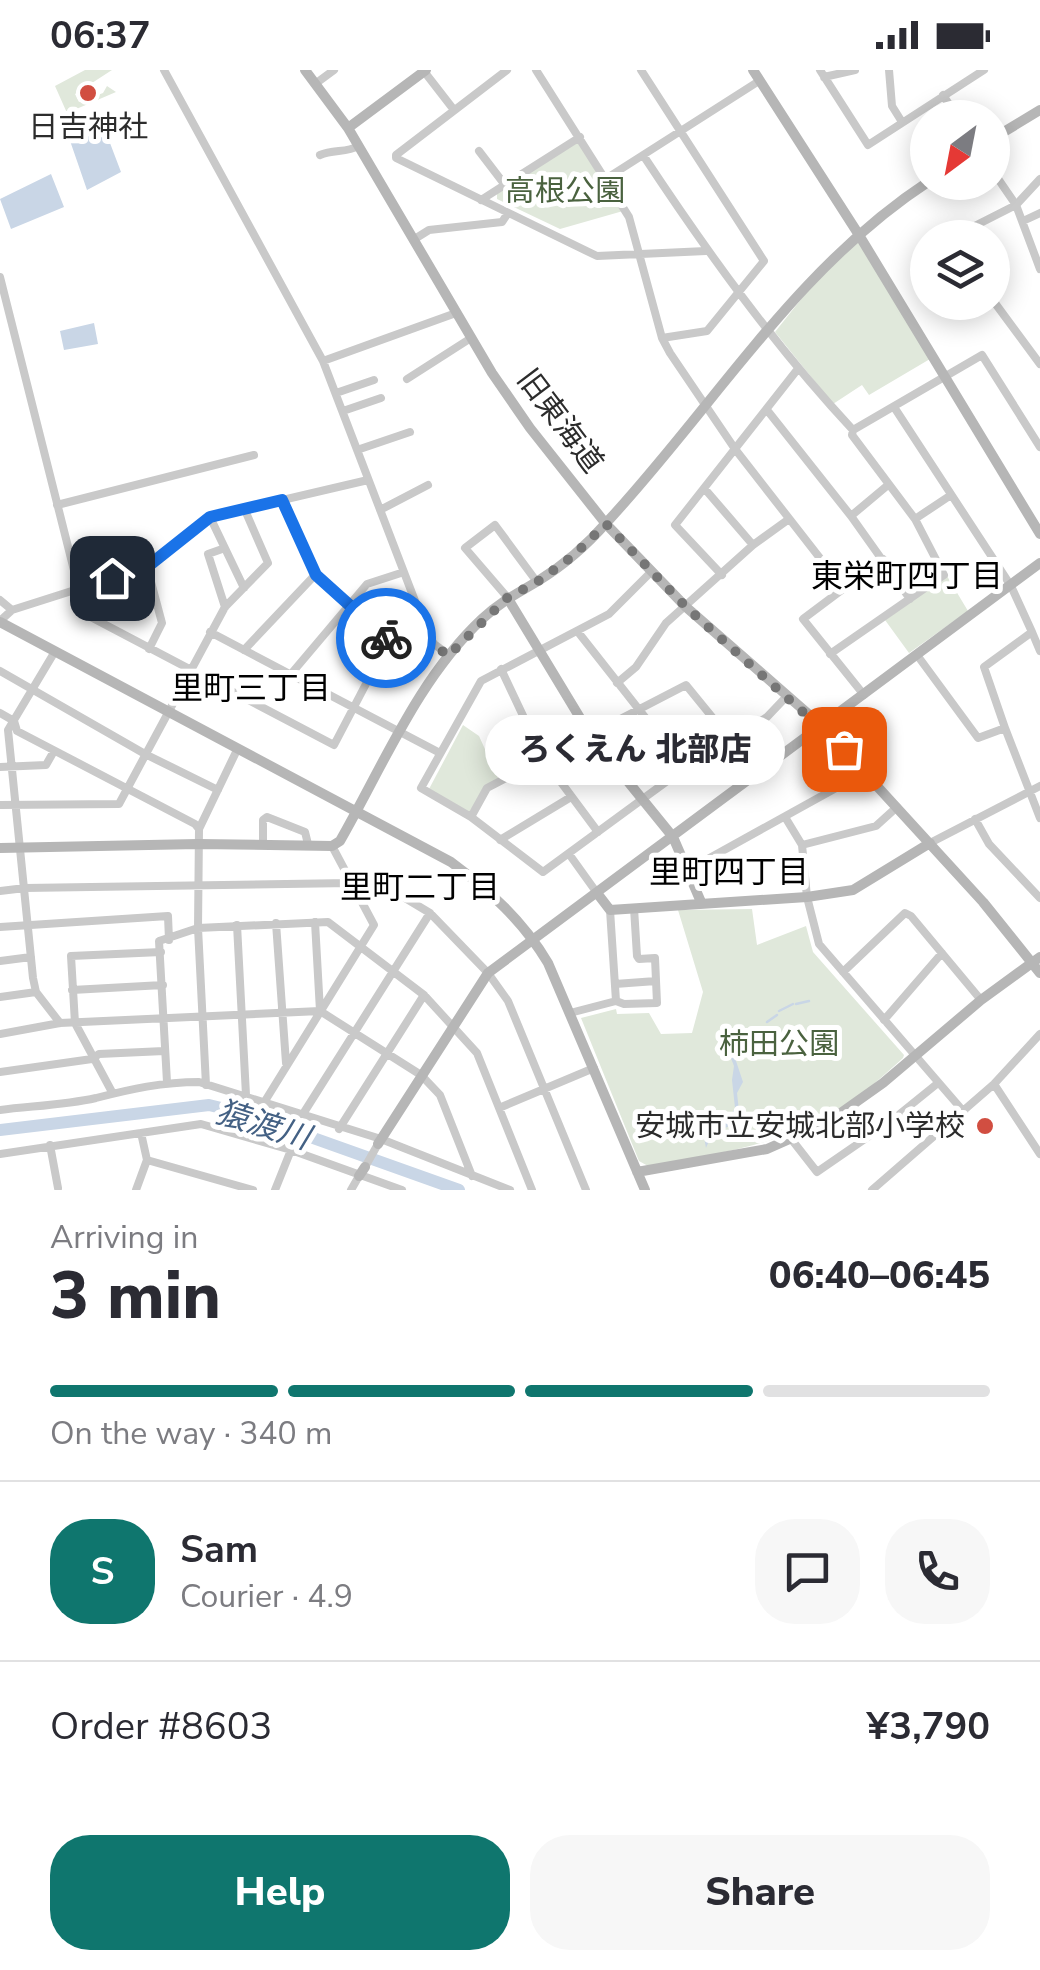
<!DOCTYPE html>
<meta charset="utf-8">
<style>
body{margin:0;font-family:"Nunito Sans","Noto Sans JP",sans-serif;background:#f7f7f7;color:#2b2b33;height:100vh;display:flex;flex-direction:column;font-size:38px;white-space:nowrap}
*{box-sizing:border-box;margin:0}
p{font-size:32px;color:#7c7c81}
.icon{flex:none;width:55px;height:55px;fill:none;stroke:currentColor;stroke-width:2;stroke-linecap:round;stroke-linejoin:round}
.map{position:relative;height:1120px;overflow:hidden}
.panel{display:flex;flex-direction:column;background:#fff;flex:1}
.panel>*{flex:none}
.needle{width:65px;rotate:212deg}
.tools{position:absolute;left:910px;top:30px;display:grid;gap:20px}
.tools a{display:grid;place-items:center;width:100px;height:100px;border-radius:50%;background:#fff;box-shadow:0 5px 25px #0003;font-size:50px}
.pin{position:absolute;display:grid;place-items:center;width:85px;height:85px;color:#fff;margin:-42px;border-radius:20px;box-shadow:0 5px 15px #0006}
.courier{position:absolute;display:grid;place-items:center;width:100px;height:100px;margin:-50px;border:8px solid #1a73e8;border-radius:50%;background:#fff;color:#222;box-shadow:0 2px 12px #0007}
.bubble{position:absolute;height:70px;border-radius:35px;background:#fff;box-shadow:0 5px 25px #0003;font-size:32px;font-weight:800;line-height:70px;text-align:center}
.headline em{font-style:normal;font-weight:800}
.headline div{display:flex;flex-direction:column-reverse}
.headline{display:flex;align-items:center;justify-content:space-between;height:170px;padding:0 50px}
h1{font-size:65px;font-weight:800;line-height:75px}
.bar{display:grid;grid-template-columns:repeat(4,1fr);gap:15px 10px;align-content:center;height:120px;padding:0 50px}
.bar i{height:12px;border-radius:8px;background:#e1e1e2}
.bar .on{background:#0f766e}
.bar p{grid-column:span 4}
.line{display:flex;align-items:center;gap:25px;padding:0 50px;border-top:2px solid #e1e1e2}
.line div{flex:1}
.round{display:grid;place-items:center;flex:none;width:105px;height:105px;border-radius:40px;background:#f7f7f7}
.action{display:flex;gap:20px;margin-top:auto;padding:20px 50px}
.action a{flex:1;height:115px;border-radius:40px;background:#0f766e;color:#fff;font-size:40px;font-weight:800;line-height:115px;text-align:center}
.action a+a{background:#f7f7f7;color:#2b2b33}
.status{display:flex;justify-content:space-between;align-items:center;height:70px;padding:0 50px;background:#fff;direction:ltr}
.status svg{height:28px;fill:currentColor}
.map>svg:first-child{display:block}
.green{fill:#e0e8db}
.water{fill:#c9d6e6}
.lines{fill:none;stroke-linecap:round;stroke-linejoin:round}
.stream{stroke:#c9d6e6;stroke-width:2.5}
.river{stroke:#c9d6e6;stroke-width:12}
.street{stroke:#c9c9c9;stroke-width:8}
.secondary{stroke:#b6b6b6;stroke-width:10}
.done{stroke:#767676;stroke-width:10;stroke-dasharray:0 18}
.route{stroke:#1a73e8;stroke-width:12}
.poi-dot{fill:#d14e41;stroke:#fff;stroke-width:4}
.labels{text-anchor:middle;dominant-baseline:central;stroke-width:10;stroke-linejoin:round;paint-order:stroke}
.poi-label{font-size:30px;fill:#2c2c2c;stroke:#fff}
.park-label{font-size:30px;fill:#4a623f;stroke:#fff}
.street-label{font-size:30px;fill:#2c2c2c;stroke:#fff}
.neighbourhood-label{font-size:32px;fill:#000;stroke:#fff}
.water-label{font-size:32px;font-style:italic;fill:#446184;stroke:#fff}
</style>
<div class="status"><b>06:37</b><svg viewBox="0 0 49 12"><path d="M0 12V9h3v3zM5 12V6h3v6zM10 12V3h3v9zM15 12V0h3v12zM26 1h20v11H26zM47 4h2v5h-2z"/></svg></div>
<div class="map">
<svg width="1040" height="1120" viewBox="0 0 1040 1120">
<rect width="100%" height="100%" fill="#fff"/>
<path class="green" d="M 85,0 L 112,0 L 75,24 L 79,32 L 103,23 L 107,16 L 116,22 L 67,43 L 55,16 Z
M 575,73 L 580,74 L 623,141 L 560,159 L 497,129 L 497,123 Z
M 858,169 L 930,289 L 869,325 L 862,315 L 833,334 L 775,262 L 814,213 Z
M 947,506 L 968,541 L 909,583 L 885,550 Z
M 463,655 L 479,666 L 499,710 L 486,717 L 468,744 L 429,719 Z
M 752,839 L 757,875 L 806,856 L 813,882 L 904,985 L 903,988 C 878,1010 852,1036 822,1050 C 766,1077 708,1086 648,1096 L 639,1091 L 581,948 L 616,939 L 617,944 L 649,943 L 661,964 L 692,963 L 703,922 L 678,840 Z"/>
<path class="water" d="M 102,52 L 121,102 L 87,120 L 67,62 Z
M 51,104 L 64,137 L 11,159 L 0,129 Z
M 94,253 L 98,274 L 64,280 L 60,261 Z
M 726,961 L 743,1012 L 737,1023 L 740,1050 C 724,1059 712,1063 706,1078 L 704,1067 C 711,1055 727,1054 735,1038 L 732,1010 L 734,996 L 722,965 Z"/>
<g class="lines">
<path class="stream" d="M 796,934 L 809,931
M 779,941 L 793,934
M 767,952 L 777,945"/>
<path class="river" d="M 0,1060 L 209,1035 L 246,1044 L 459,1120"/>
<path class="street" d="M 164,0 L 323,291 L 425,557 L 434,574 L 449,585
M 423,0 L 454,40
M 507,0 L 396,85 L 396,88 L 597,186 L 706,181
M 536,0 L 629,147 L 662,268 L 670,283 L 735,379 L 844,519
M 641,0 L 764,191 L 707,261 L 662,268
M 820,0 L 868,75 L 984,0
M 889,0 L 892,36 L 902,52
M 824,7 L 855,0
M 315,14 L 334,0
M 943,25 L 958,48
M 479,81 L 505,115
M 320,85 C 333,79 347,83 358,76
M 643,85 C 707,182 774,275 853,360 L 852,365 L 915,449 L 944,505 L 830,584
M 992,100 L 1016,135 L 1040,199
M 607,108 L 759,11
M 481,130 L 580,67
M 1023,151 L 1040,143
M 951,168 L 1016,135 L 1040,109
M 413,170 L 429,160 L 502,152 L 508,143
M 0,207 L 85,544 L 334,675 L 389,570 L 425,557
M 992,229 L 1040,294
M 323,291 L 456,243
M 407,309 L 471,268
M 336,323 L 374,310
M 894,337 L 1011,516 L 1032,562
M 767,340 L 851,446 L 910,529
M 343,341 L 381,328
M 853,360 L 982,285 L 1040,377
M 357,380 L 410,362
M 704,418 L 753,475
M 281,430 L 315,505 L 389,570
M 57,435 L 254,385
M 380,440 L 428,415
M 851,446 L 888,415
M 210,447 L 244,518
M 915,449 L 951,425
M 225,478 L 208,484 L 225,537
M 147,497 L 162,553 L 149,579
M 651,502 L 609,544 L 481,611 L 421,718 L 471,747 L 543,802 L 685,698 L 767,647 L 787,626
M 722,505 L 675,455 L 797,300
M 507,527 L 465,478 L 495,455 L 537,512
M 0,530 L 12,540
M 0,551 L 12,540 L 147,497 L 210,447 L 368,410
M 210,562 L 440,683
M 578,562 L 685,698
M 244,580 L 315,505
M 54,583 L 8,660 L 33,908 L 36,922 L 60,953
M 917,585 L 978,668 L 1005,658 L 984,597 L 1032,562 L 1040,581
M 501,599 L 543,688 L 598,762
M 0,601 L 145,684 L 218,720
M 291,604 L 367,514 L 404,502
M 617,613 L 636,597 L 666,553 L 753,475 L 789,449
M 864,625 L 803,549 L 883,489
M 0,643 L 14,651 L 17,661 L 195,754 L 199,759
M 1005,658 L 1040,748
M 0,697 L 46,695 L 54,681
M 0,735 L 119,734 L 225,537 L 268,493 L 244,438
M 471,747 L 487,718 L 686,615 L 730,669
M 785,747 L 802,775 L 807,827 L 819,874 L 964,1042
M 975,749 L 989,774 L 1040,828
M 500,770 L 571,727
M 930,773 L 1040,716
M 263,775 L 263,750 L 267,747 L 305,762 L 308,774
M 802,775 L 876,756 L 897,737
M 569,784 L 597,823
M 688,800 L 865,702
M 0,821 L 25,818 L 350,813 L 365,804 L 430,843 L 488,903 L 508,931 L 586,1120
M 315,852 L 320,941
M 276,853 L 286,993
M 237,855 L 246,1025
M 0,857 L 168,846 L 169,870
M 0,891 L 31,887
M 843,902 L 905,843 L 911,846 L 981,930
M 615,914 L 656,911
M 72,920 L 163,915
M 0,927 L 36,922
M 616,931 L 624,934 L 657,933 L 655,888 L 639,889 L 637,886 L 634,838
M 570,943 L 616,931 L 610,840
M 884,950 L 942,883
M 0,964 L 60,953 L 320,941 L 421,1005 L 440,1025 L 472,1106
M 0,1002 L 92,989 L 99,984 L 164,981
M 167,1012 L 159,871 L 198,858 L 328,852 L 424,925 L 477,983 L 532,1120
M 994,1014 L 1040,1084
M 206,1015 L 198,858 L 199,759 L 237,680
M 112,1022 L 75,953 L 71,886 L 161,882
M 265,1031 L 374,855 L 332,776
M 499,1038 L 594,998
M 0,1040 C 31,1036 65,1035 96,1028 C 131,1019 162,1012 199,1012 L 381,1069 L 510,1120
M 303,1044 L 430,843
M 339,1059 L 424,925
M 792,1070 L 817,1102 L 891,1051 L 938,1013
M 50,1075 L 58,1118
M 0,1084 L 201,1054 L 291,1080 L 402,1120
M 147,1090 L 253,1120
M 365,1097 L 378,1074
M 136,1120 L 147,1090 L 141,1063
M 275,1120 L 291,1080
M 351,1120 L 359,1106
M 872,1120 L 994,1014 L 1040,964"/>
<path class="secondary" d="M 305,0 L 348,58 L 492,303 L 530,358 L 606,454 L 686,537 L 822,656 L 983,832 L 1040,903
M 753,0 L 859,165 L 1040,464
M 348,58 L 426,0
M 992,69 L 1040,40
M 507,527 L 591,666 L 673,767 L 701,832
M 0,552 L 451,792 C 490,821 523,851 548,893 L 645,1120
M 0,778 L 198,774 L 332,776 L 340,771 C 383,696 418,609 482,549 C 500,532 518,523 538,511 C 564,495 587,475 607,452 C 713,338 795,199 928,112
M 597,823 L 610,840 L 807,827 L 853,820 L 930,773
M 378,1074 L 488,903 L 1040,493
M 637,1102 L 767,1079 L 828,1052 L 883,1013 L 981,930 L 1040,887
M 359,1106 L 365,1097"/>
</g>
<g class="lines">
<path class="done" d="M 386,568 L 389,570 L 424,557 L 434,574 L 448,586 L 507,528 L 537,512 L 573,486 L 606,454 L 686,537 L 844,679"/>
<path class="route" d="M 112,508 L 147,497 L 210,447 L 282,430 L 316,505 L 386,568"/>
</g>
<g class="poi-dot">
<circle cx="88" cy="23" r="10"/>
<circle cx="985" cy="1056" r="10"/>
</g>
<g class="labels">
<g class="poi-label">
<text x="88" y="57">日吉神社</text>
<text x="965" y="1056" text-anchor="end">安城市立安城北部小学校</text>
</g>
<g class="park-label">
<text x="565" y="121">高根公園</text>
<text x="779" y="974">柿田公園</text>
</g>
<g class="street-label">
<text transform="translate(560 351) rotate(53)">旧東海道</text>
</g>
<g class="neighbourhood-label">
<text x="907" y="506">東栄町四丁目</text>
<text x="251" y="618">里町三丁目</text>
<text x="729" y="802">里町四丁目</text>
<text x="420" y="817">里町二丁目</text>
</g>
<g class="water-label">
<text transform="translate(263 1055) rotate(17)">猿渡川</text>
</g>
</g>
</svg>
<div class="tools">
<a><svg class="needle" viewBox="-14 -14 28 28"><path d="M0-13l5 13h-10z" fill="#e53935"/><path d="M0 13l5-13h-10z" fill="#7c7c81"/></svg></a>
<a><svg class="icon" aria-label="layers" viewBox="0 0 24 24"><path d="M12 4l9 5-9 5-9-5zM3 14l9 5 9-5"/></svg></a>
</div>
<div class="pin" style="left:844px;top:679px;background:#ea580c"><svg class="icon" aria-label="bag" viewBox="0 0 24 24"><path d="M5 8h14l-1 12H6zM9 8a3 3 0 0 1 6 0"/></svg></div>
<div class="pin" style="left:112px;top:508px;background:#1f2937"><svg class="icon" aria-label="home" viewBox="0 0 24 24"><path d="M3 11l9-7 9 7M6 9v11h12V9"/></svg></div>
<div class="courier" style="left:386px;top:568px"><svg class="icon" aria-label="bike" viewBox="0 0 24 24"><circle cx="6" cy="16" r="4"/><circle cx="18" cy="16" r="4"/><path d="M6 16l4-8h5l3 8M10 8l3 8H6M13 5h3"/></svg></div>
<div class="bubble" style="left:485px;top:645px;width:300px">ろくえん 北部店</div>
</div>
<section class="panel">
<div class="headline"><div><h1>3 min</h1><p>Arriving in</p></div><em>06:40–06:45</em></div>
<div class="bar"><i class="on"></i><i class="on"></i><i class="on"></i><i></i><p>On the way · 340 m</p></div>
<div class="line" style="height:180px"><b class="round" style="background:#0f766e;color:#fff">S</b><div><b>Sam</b><p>Courier · 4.9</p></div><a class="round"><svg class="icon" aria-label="chat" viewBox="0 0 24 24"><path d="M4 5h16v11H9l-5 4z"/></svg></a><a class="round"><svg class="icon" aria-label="phone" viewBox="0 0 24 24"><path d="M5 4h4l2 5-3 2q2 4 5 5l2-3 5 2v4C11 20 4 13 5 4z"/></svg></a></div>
<div class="line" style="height:130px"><div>Order #8603</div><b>¥3,790</b></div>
<div class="action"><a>Help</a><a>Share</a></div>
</section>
